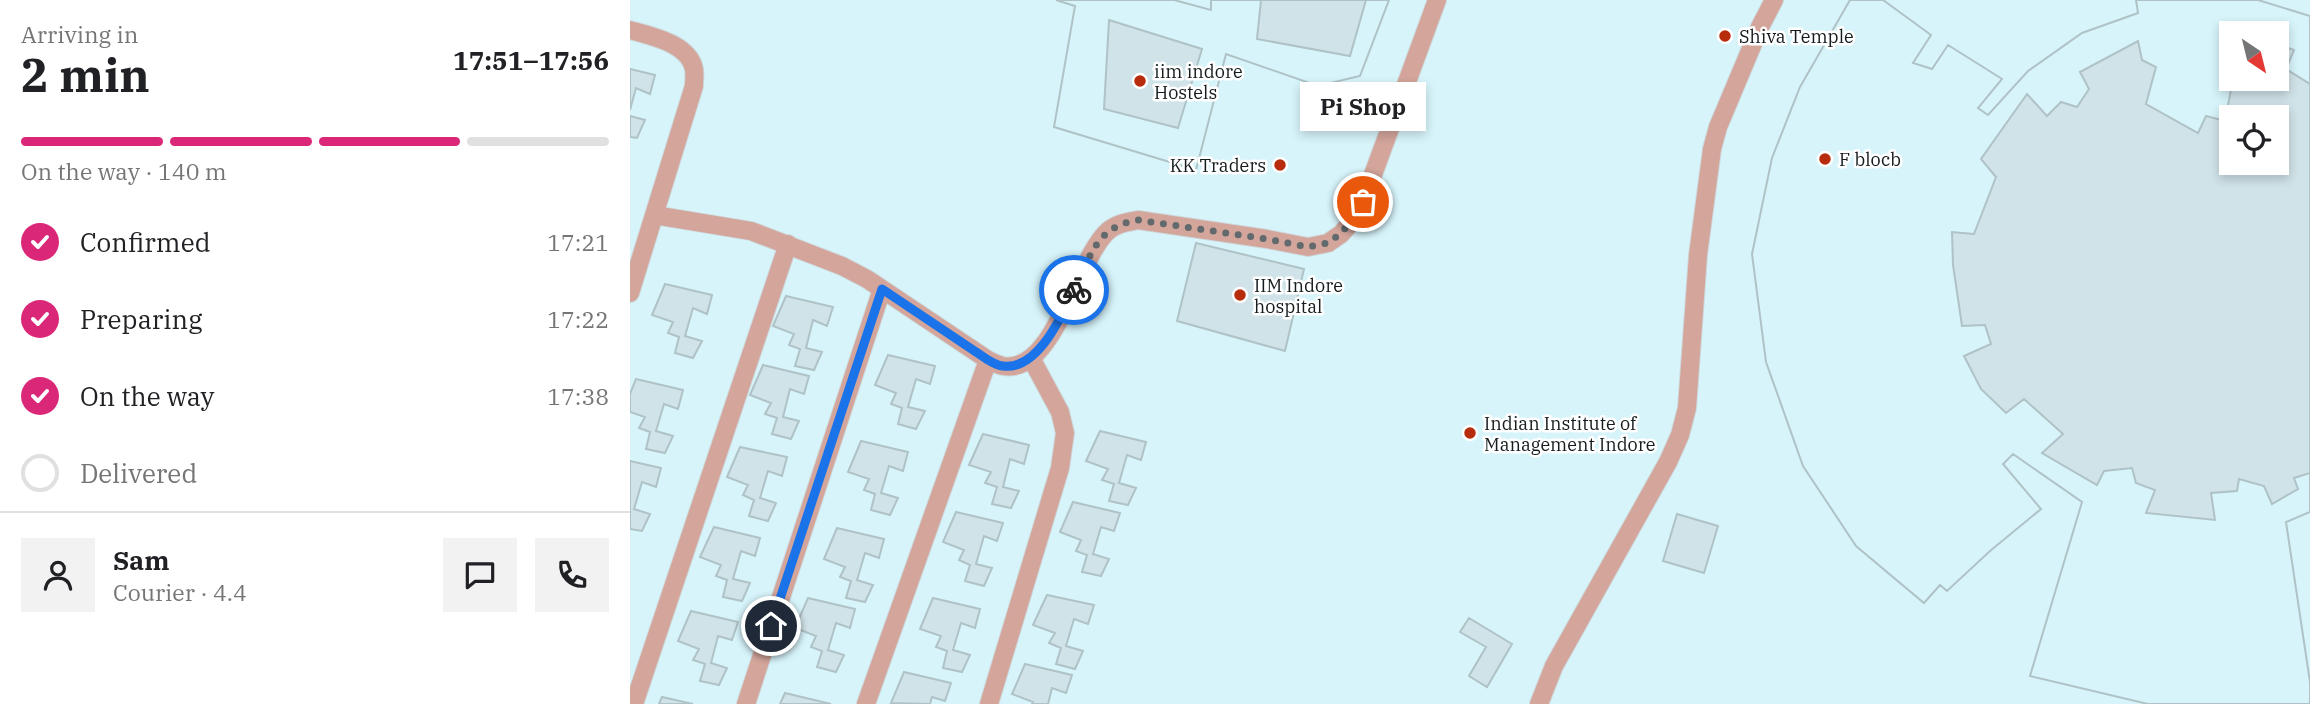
<!DOCTYPE html>
<meta charset="utf-8">
<style>
body{margin:0;font-family:"IBM Plex Serif",serif;background:#f2f2f2;color:#202124;height:100vh;display:flex;flex-direction:column;font-size:26px;white-space:nowrap}
*{box-sizing:border-box;margin:0}
p{font-size:23px;color:#757577}
.icon{flex:none;width:38px;height:38px;fill:none;stroke:currentColor;stroke-width:2;stroke-linecap:round;stroke-linejoin:round}
.map{position:relative;flex:1;overflow:hidden}
.sheet{display:flex;flex-direction:column;background:#fff;width:630px}
.sheet>*{flex:none}
.needle{width:46px;rotate:145deg}
.tools{position:absolute;left:1589px;top:21px;display:grid;gap:14px}
.tools a{display:grid;place-items:center;width:70px;height:70px;border-radius:0px;background:#fff;box-shadow:0 4px 10px #0003;font-size:35px}
.pin{position:absolute;display:grid;place-items:center;width:60px;height:60px;color:#fff;margin:-30px;border:4px solid #fff;border-radius:50%;box-shadow:0 2px 7px #0007}
.courier{position:absolute;display:grid;place-items:center;width:70px;height:70px;margin:-35px;border:5px solid #1a73e8;border-radius:50%;background:#fff;color:#222;box-shadow:0 2px 9px #0007}
.bubble{position:absolute;height:49px;border-radius:0px;background:#fff;box-shadow:0 4px 10px #0003;font-size:23px;font-weight:700;line-height:49px;text-align:center}
.summary em{font-style:normal;font-weight:700}
.summary div{display:flex;flex-direction:column-reverse}
.summary{display:flex;align-items:center;justify-content:space-between;height:119px;padding:0 21px}
h1{font-size:46px;font-weight:700;line-height:52px}
.bar{display:grid;grid-template-columns:repeat(4,1fr);gap:10px 7px;align-content:center;height:84px;padding:0 21px}
.bar i{height:9px;border-radius:5px;background:#e0e0e0}
.bar .selected{background:#db2777}
.bar p{grid-column:span 4}
.line{display:flex;align-items:center;gap:18px;padding:0 21px;border-top:2px solid #e0e0e0}
.line div{flex:1}
.round{display:grid;place-items:center;flex:none;width:74px;height:74px;border-radius:0px;background:#f2f2f2}
ol{padding:0 21px;list-style:none}
li{display:flex;align-items:center;gap:21px;height:77px}
li p{margin-inline-start:auto}
li .icon{padding:7px;border-radius:50%;background:#db2777;color:#fff;stroke-width:4}
li:last-child{color:#757577}
li i{width:38px;height:38px;border:4px solid #e0e0e0;border-radius:50%}
main{display:flex;flex:1;min-height:0}
.map>svg:first-child{display:block}
.built{fill:#d7f4fb;fill-rule:evenodd}
.building{fill:#d0e3e8;stroke:#afc2c6;stroke-width:2;fill-rule:evenodd}
.lines{fill:none;stroke-linecap:round;stroke-linejoin:round}
.service-casing{stroke:#ced8db;stroke-width:20}
.service{stroke:#d3a59b;stroke-width:18}
.done{stroke:#626a6d;stroke-width:7;stroke-dasharray:0 12.6}
.route{stroke:#1a73e8;stroke-width:9}
.poi-dot{fill:#b72c0d;stroke:#fff;stroke-width:2.5}
.labels{text-anchor:middle;dominant-baseline:central;stroke-width:5;stroke-linejoin:round;paint-order:stroke}
.poi-label{font-size:18px;fill:#151c1e;stroke:#fff;text-anchor:start}
</style>
<main>
<section class="sheet">
<div class="summary"><div><h1>2 min</h1><p>Arriving in</p></div><em>17:51–17:56</em></div>
<div class="bar"><i class="selected"></i><i class="selected"></i><i class="selected"></i><i></i><p>On the way · 140 m</p></div>
<ol>
<li><svg class="icon" aria-label="check" viewBox="0 0 24 24"><path d="M5 12l5 5 9-10"/></svg>Confirmed<p>17:21</p></li>
<li><svg class="icon" aria-label="check" viewBox="0 0 24 24"><path d="M5 12l5 5 9-10"/></svg>Preparing<p>17:22</p></li>
<li><svg class="icon" aria-label="check" viewBox="0 0 24 24"><path d="M5 12l5 5 9-10"/></svg>On the way<p>17:38</p></li>
<li><i></i>Delivered</li>
</ol>
<div class="line" style="height:126px"><a class="round"><svg class="icon" aria-label="person" viewBox="0 0 24 24"><circle cx="12" cy="8" r="4"/><path d="M4 21q1-7 8-7t8 7"/></svg></a><div><b>Sam</b><p>Courier · 4.4</p></div><a class="round"><svg class="icon" aria-label="chat" viewBox="0 0 24 24"><path d="M4 5h16v11H9l-5 4z"/></svg></a><a class="round"><svg class="icon" aria-label="phone" viewBox="0 0 24 24"><path d="M5 4h4l2 5-3 2q2 4 5 5l2-3 5 2v4C11 20 4 13 5 4z"/></svg></a></div>
</section>
<div class="map">
<svg width="1680" height="704" viewBox="0 0 1680 704">
<rect width="100%" height="100%" fill="#f1fcff"/>
<path class="built" d="M 0,0 L 1680,0 L 1680,704 L 0,704 ZM 1601,33 L 1647,33 L 1647,79 L 1601,79 ZM 1601,117 L 1647,117 L 1647,163 L 1601,163 Z"/>
<path class="building" d="M 426,0 L 544,0 L 581,10 L 581,0 L 631,0 L 627,39 L 720,56 L 736,0 L 759,0 L 730,76 L 688,86 L 596,54 L 566,170 L 424,127 L 445,6 ZM 479,20 L 572,49 L 548,128 L 474,109 Z
M 426,0 L 544,0 L 581,10 L 581,0 L 759,0 L 730,76 L 688,86 L 596,54 L 566,170 L 424,127 L 445,6 Z
M 1220,0 L 1253,0 L 1301,35 L 1283,63 L 1302,69 L 1318,45 L 1372,79 L 1348,108 L 1358,115 L 1398,71 L 1452,33 L 1508,13 L 1506,0 L 1628,0 L 1680,16 L 1680,84 L 1656,69 L 1664,50 L 1647,44 L 1647,33 L 1601,33 L 1601,79 L 1603,79 L 1595,121 L 1576,116 L 1568,133 L 1516,104 L 1526,67 L 1512,60 L 1508,41 L 1450,72 L 1459,89 L 1447,107 L 1431,102 L 1417,116 L 1397,94 L 1351,159 L 1366,177 L 1344,234 L 1322,232 L 1323,265 L 1332,326 L 1355,325 L 1361,344 L 1334,356 L 1351,389 L 1376,413 L 1394,399 L 1433,434 L 1412,453 L 1467,485 L 1474,471 L 1502,468 L 1506,483 L 1525,490 L 1516,513 L 1585,520 L 1581,493 L 1607,491 L 1609,479 L 1634,486 L 1642,504 L 1668,489 L 1664,478 L 1680,473 L 1680,512 L 1656,522 L 1680,682 L 1680,704 L 1518,704 L 1400,676 L 1452,502 L 1383,454 L 1373,464 L 1411,509 L 1360,551 L 1317,591 L 1310,585 L 1294,603 L 1226,546 L 1173,466 L 1136,362 L 1122,254 L 1142,158 L 1170,87 Z
M 1220,0 L 1253,0 L 1301,35 L 1283,63 L 1302,69 L 1318,45 L 1372,79 L 1348,108 L 1358,115 L 1398,71 L 1452,33 L 1508,13 L 1506,0 L 1628,0 L 1680,16 L 1680,512 L 1656,522 L 1680,682 L 1680,704 L 1518,704 L 1400,676 L 1452,502 L 1383,454 L 1373,464 L 1411,509 L 1360,551 L 1317,591 L 1310,585 L 1294,603 L 1226,546 L 1173,466 L 1136,362 L 1122,254 L 1142,158 L 1170,87 ZM 1601,33 L 1647,33 L 1647,79 L 1601,79 ZM 1601,117 L 1647,117 L 1647,163 L 1601,163 Z
M 0,69 L 25,75 L 20,94 L 6,88 L 0,110 Z
M 0,116 L 15,120 L 7,138 L 0,137 Z
M 566,243 L 674,269 L 655,351 L 547,321 Z
M 35,284 L 82,295 L 77,314 L 63,308 L 55,336 L 72,341 L 63,358 L 45,353 L 49,337 L 38,333 L 43,322 L 22,315 Z
M 156,296 L 203,307 L 197,326 L 183,320 L 176,348 L 192,352 L 184,370 L 165,366 L 170,349 L 159,345 L 164,334 L 143,326 Z
M 258,355 L 305,366 L 300,384 L 286,379 L 278,407 L 295,411 L 286,429 L 268,424 L 272,408 L 261,404 L 266,393 L 245,385 Z
M 133,365 L 179,376 L 174,394 L 160,389 L 153,417 L 169,421 L 161,439 L 142,434 L 147,418 L 135,414 L 141,403 L 120,395 Z
M 6,379 L 53,390 L 48,409 L 34,404 L 26,431 L 43,436 L 35,453 L 16,449 L 20,432 L 9,428 L 15,417 L 0,412 L 0,394 Z
M 470,431 L 516,442 L 511,460 L 497,455 L 489,483 L 506,488 L 498,505 L 479,501 L 484,484 L 472,480 L 478,469 L 456,461 Z
M 353,434 L 399,445 L 394,464 L 380,459 L 373,487 L 389,491 L 381,508 L 362,504 L 367,487 L 355,483 L 361,472 L 339,465 Z
M 231,441 L 278,452 L 273,471 L 259,466 L 251,493 L 268,498 L 260,515 L 241,510 L 245,494 L 234,490 L 239,479 L 218,472 Z
M 110,447 L 157,457 L 152,476 L 138,471 L 130,498 L 146,503 L 138,521 L 119,516 L 124,500 L 113,495 L 118,485 L 97,477 Z
M 0,461 L 31,468 L 26,487 L 12,482 L 4,509 L 20,514 L 12,531 L 0,529 Z
M 443,502 L 490,513 L 484,531 L 471,527 L 463,554 L 479,559 L 471,576 L 452,572 L 457,555 L 446,551 L 451,540 L 430,532 Z
M 326,512 L 373,523 L 367,541 L 354,536 L 346,564 L 362,568 L 354,586 L 335,581 L 340,565 L 329,560 L 334,550 L 313,542 Z
M 1047,514 L 1088,526 L 1074,573 L 1033,561 Z
M 84,527 L 130,538 L 125,556 L 111,551 L 103,579 L 120,583 L 112,601 L 93,597 L 97,580 L 86,576 L 91,565 L 70,557 Z
M 207,528 L 254,539 L 249,558 L 235,553 L 227,580 L 243,585 L 235,602 L 216,598 L 221,581 L 210,577 L 215,567 L 194,559 Z
M 417,595 L 464,605 L 458,624 L 444,619 L 436,646 L 453,651 L 445,669 L 426,664 L 431,648 L 419,643 L 425,633 L 403,625 Z
M 178,598 L 225,609 L 220,628 L 206,623 L 198,650 L 214,655 L 206,672 L 187,667 L 192,651 L 181,647 L 186,636 L 165,628 Z
M 303,598 L 350,609 L 345,628 L 331,623 L 323,650 L 340,655 L 332,672 L 313,668 L 317,651 L 306,647 L 311,636 L 290,629 Z
M 61,611 L 108,622 L 102,640 L 88,636 L 81,663 L 97,668 L 89,685 L 70,681 L 75,664 L 63,660 L 69,649 L 48,641 Z
M 839,618 L 882,644 L 857,687 L 839,676 L 856,647 L 830,632 Z
M 395,664 L 442,675 L 436,693 L 422,688 L 418,704 L 402,704 L 403,702 L 382,694 Z
M 274,672 L 321,683 L 315,701 L 302,697 L 300,704 L 261,703 Z
M 155,693 L 201,704 L 150,704 Z
M 32,697 L 63,704 L 29,704 Z"/>
<g class="lines">
<g class="service-casing">
<path id="service" d="M 0,30 C 20,36 59,43 64,69 C 65,74 64,80 64,86 L 0,293
M 24,215 L 121,231 L 212,266 L 237,279 L 358,360 C 362,362 368,365 373,366 C 425,375 447,258 478,231 C 487,223 498,222 508,220 L 637,239 L 678,247 L 698,243 L 711,234 L 725,218 L 733,202 L 807,0
M 4,704 L 158,244
M 116,704 L 252,289
M 236,704 L 358,360
M 359,704 L 430,468 L 435,433 L 430,412 L 401,358
M 909,704 L 924,666 L 1038,462 L 1050,435 L 1057,408 L 1068,255 L 1082,149 L 1088,127 L 1130,27 L 1144,0"/>
</g>
<use href="#service" class="service"/>
</g>
<g class="lines">
<path class="done" d="M 444,290 C 461,255 466,227 508,220 L 637,239 L 678,247 L 698,243 L 710,234 L 724,218 L 733,202"/>
<path class="route" d="M 141,626 L 252,289 L 358,360 C 362,362 368,366 373,366 C 408,371 432,315 444,290"/>
</g>
<g class="poi-dot">
<circle cx="1095" cy="36" r="7"/>
<circle cx="510" cy="81" r="7"/>
<circle cx="1195" cy="159" r="7"/>
<circle cx="650" cy="165" r="7"/>
<circle cx="610" cy="295" r="7"/>
<circle cx="840" cy="433" r="7"/>
</g>
<g class="labels">
<g class="poi-label">
<text x="1109" y="36">Shiva Temple</text>
<text x="524" y="71">iim indore<tspan x="524" dy="21">Hostels</tspan></text>
<text x="1209" y="159">F blocb</text>
<text x="636" y="165" text-anchor="end">KK Traders</text>
<text x="624" y="285">IIM Indore<tspan x="624" dy="21">hospital</tspan></text>
<text x="854" y="423">Indian Institute of<tspan x="854" dy="21">Management Indore</tspan></text>
</g>
</g>
</svg>
<div class="tools">
<a><svg class="needle" viewBox="-14 -14 28 28"><path d="M0-13l5 13h-10z" fill="#e53935"/><path d="M0 13l5-13h-10z" fill="#757577"/></svg></a>
<a><svg class="icon" aria-label="locate" viewBox="0 0 24 24"><circle cx="12" cy="12" r="6"/><path d="M12 2v4M12 18v4M2 12h4M18 12h4"/></svg></a>
</div>
<div class="pin" style="left:733px;top:202px;background:#ea580c"><svg class="icon" aria-label="bag" viewBox="0 0 24 24"><path d="M5 8h14l-1 12H6zM9 8a3 3 0 0 1 6 0"/></svg></div>
<div class="pin" style="left:141px;top:626px;background:#1f2937"><svg class="icon" aria-label="home" viewBox="0 0 24 24"><path d="M3 11l9-7 9 7M6 9v11h12V9"/></svg></div>
<div class="courier" style="left:444px;top:290px"><svg class="icon" aria-label="bike" viewBox="0 0 24 24"><circle cx="6" cy="16" r="4"/><circle cx="18" cy="16" r="4"/><path d="M6 16l4-8h5l3 8M10 8l3 8H6M13 5h3"/></svg></div>
<div class="bubble" style="left:670px;top:82px;width:126px">Pi Shop</div>
</div>
</main>
